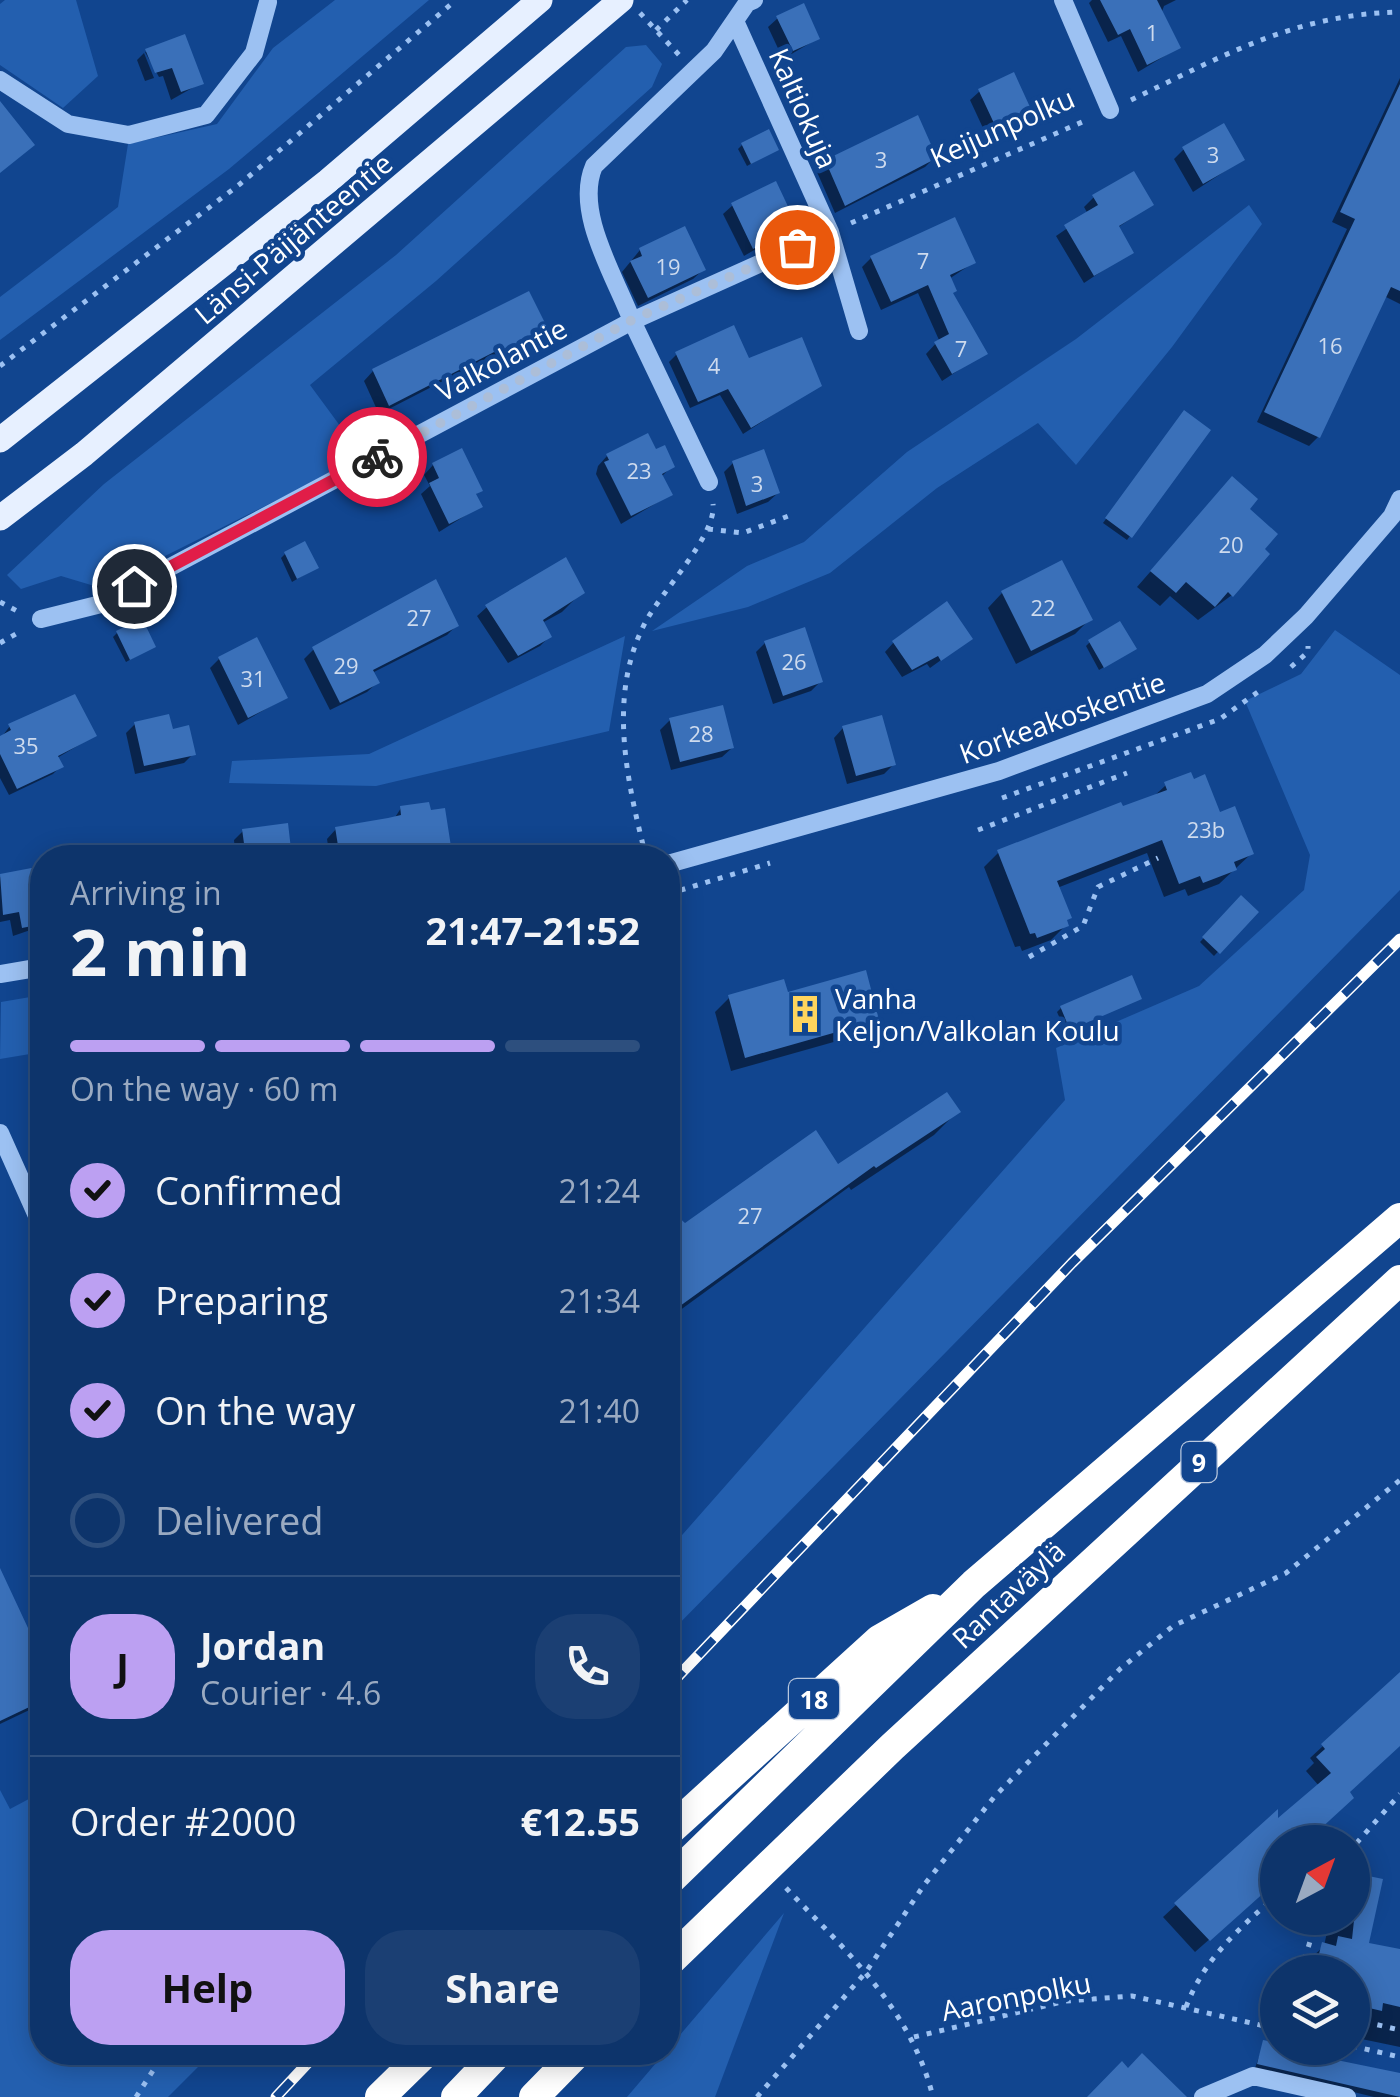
<!DOCTYPE html>
<meta charset="utf-8">
<style>
body{margin:0;font-family:"Open Sans",sans-serif;background:#1b3f73;color:#f1f3f6;height:100vh;display:flex;flex-direction:column;font-size:38px;white-space:nowrap}
*{box-sizing:border-box;margin:0}
p{font-size:32px;color:#9aaac1}
.icon{flex:none;width:55px;height:55px;fill:none;stroke:currentColor;stroke-width:2;stroke-linecap:round;stroke-linejoin:round}
.map{position:relative;flex:1;overflow:hidden}
.details{position:absolute;left:30px;top:845px;width:650px;height:1220px;display:flex;flex-direction:column;background:#0d346b;border-radius:40px;box-shadow:0 5px 25px #0003,0 0 0 2px #2d4f7e}
.details>*{flex:none}
.needle{width:65px;rotate:41deg}
.buttons{position:absolute;left:1260px;top:1825px;display:grid;gap:20px}
.buttons a{display:grid;place-items:center;width:110px;height:110px;border-radius:50%;background:#0d346b;box-shadow:0 5px 25px #0003,0 0 0 2px #2d4f7e;font-size:50px}
.pin{position:absolute;display:grid;place-items:center;width:85px;height:85px;color:#fff;margin:-42px;border:5px solid #fff;border-radius:50%;box-shadow:0 2px 10px #0007}
.courier{position:absolute;display:grid;place-items:center;width:100px;height:100px;margin:-50px;border:8px solid #e11d48;border-radius:50%;background:#fff;color:#222;box-shadow:0 2px 12px #0007}
.head em{font-style:normal;font-weight:700}
.head div{display:flex;flex-direction:column-reverse}
.head{display:flex;align-items:center;justify-content:space-between;height:170px;padding:0 40px}
h1{font-size:65px;font-weight:700;line-height:75px}
.bar{display:grid;grid-template-columns:repeat(4,1fr);gap:15px 10px;align-content:center;height:120px;padding:0 40px}
.bar i{height:12px;border-radius:8px;background:#2d4f7e}
.bar .active{background:#bca0f2}
.bar p{grid-column:span 4}
.line{display:flex;align-items:center;gap:25px;padding:0 40px;border-top:2px solid #2d4f7e}
.line div{flex:1}
.round{display:grid;place-items:center;flex:none;width:105px;height:105px;border-radius:40px;background:#1b3f73}
ol{padding:0 40px;list-style:none}
li{display:flex;align-items:center;gap:30px;height:110px}
li p{margin-inline-start:auto}
li .icon{padding:10px;border-radius:50%;background:#bca0f2;color:#111;stroke-width:4}
li:last-child{color:#9aaac1}
li i{width:55px;height:55px;border:5px solid #2d4f7e;border-radius:50%}
.primary-button{display:flex;gap:20px;margin-top:auto;padding:20px 40px}
.primary-button a{flex:1;height:115px;border-radius:40px;background:#bca0f2;color:#111;font-size:40px;font-weight:700;line-height:115px;text-align:center}
.primary-button a+a{background:#1b3f73;color:#f1f3f6}
.map>svg:first-child{display:block}
.green{fill:#235faf}
.shadow{fill:#0007}
.building{fill:#3a70b9}
.lines{fill:none;stroke-linecap:round;stroke-linejoin:round}
.path{stroke:#9cc1f2;stroke-width:5;stroke-dasharray:5 8;stroke-linecap:butt}
.minor{stroke:#9cc1f2;stroke-width:18}
.major{stroke:#e7f0ff;stroke-width:25}
.highway{stroke:#fff;stroke-width:30}
.rail-casing{stroke:#fff;stroke-width:11}
.rail{stroke:#11458f;stroke-width:8;stroke-dasharray:22;stroke-linecap:butt}
.done{stroke:#acbed8;stroke-width:10;stroke-dasharray:0 18}
.route{stroke:#e11d48;stroke-width:12}
.labels{text-anchor:middle;dominant-baseline:central;stroke-width:9;stroke-linejoin:round;paint-order:stroke}
.number-label{font-size:22px;fill:#cedbee}
.shield{fill:#11458f;stroke:#b8c7dd;stroke-width:2.5}
.shield-label{font-size:25px;font-weight:bold;fill:#fff}
.street-label{font-size:28px;fill:#fff;stroke:#11458f}
.poi-label{font-size:28px;fill:#fff;stroke:#11458f;text-anchor:start}
</style>
<div class="map">
<svg width="1400" height="2097" viewBox="0 0 1400 2097">
<rect width="100%" height="100%" fill="#11458f"/>
<path class="green" d="M 5,0 L 76,0 L 98,76 L 63,108 L 0,65 L 0,4 Z
M 335,0 L 429,0 L 229,169 L 0,340 L 0,297 L 118,207 L 128,144 L 217,124 L 273,48 Z
M 646,45 L 662,64 L 652,87 L 436,281 L 310,385 L 363,457 L 101,588 L 61,576 L 21,589 L 7,575 L 104,484 L 396,255 L 626,47 Z
M 1249,205 L 1262,224 L 1172,347 L 1076,465 L 1038,423 L 937,488 L 830,573 L 748,607 L 652,631 L 747,566 L 804,542 L 907,452 L 1076,339 Z
M 1335,630 L 1400,675 L 1400,890 L 668,1635 L 668,1551 L 1065,1100 L 1056,1048 L 1199,986 L 1304,890 L 1310,855 L 1245,701 L 1301,674 Z
M 625,636 L 609,731 L 376,786 L 229,783 L 232,761 L 369,754 Z
M 42,995 L 42,1052 L 0,1059 L 1,1002 Z
M 0,1790 L 10,1809 L 42,1792 L 42,2052 L 212,2053 L 168,2097 L 0,2097 Z
M 784,1913 L 715,2097 L 627,2097 Z"/>
<path class="shadow" d="M 1092,0 L 1176,0 L 1164,6 L 1161,14 L 1178,48 L 1138,72 L 1121,36 L 1108,42 L 1089,3 Z
M 778,18 L 817,39 L 783,59 L 768,27 Z
M 184,37 L 201,83 L 171,100 L 163,76 L 159,77 L 145,52 Z
M 144,53 L 154,78 L 145,81 L 137,60 Z
M 1400,78 L 1400,304 L 1384,296 L 1318,437 L 1309,446 L 1257,422 L 1347,229 L 1332,222 Z
M 980,91 L 1032,117 L 1022,127 L 989,141 L 970,100 Z
M 742,145 L 776,150 L 747,166 L 738,149 Z
M 1184,149 L 1242,160 L 1193,192 L 1174,159 Z
M 934,158 L 925,167 L 835,213 L 817,172 L 826,162 Z
M 1094,197 L 1151,205 L 1117,228 L 1131,252 L 1084,283 L 1056,236 L 1088,214 L 1084,207 Z
M 733,205 L 790,217 L 784,222 L 788,230 L 744,256 L 723,214 Z
M 640,250 L 703,270 L 693,279 L 638,306 L 622,272 Z
M 871,258 L 973,263 L 949,279 L 950,294 L 985,353 L 942,381 L 926,354 L 939,340 L 918,293 L 881,310 L 862,267 Z
M 546,330 L 536,340 L 490,363 L 488,358 L 379,414 L 364,381 L 373,371 Z
M 677,354 L 747,362 L 819,385 L 743,434 L 720,395 L 690,408 L 669,362 Z
M 1180,417 L 1130,536 L 1127,540 L 1103,523 Z
M 655,453 L 672,466 L 661,477 L 670,495 L 621,524 L 596,474 L 598,466 L 607,456 Z
M 733,463 L 778,493 L 768,502 L 737,514 L 724,472 Z
M 433,465 L 480,490 L 474,496 L 479,507 L 439,532 L 421,494 L 430,486 L 424,475 Z
M 1218,494 L 1246,509 L 1232,595 L 1198,620 L 1170,596 L 1160,606 L 1137,587 Z
M 285,554 L 316,568 L 292,582 L 281,558 Z
M 582,592 L 562,612 L 542,623 L 549,637 L 540,646 L 508,663 L 477,616 L 487,607 Z
M 1002,593 L 1090,619 L 1075,634 L 1016,664 L 988,608 Z
M 456,626 L 447,635 L 372,673 L 377,683 L 367,692 L 330,710 L 304,659 L 314,649 Z
M 117,633 L 153,647 L 126,662 L 113,637 Z
M 970,639 L 930,668 L 927,664 L 902,677 L 885,652 L 894,642 Z
M 1090,642 L 1130,652 L 1099,670 L 1086,646 Z
M 765,643 L 821,681 L 811,691 L 773,704 L 756,652 Z
M 219,659 L 285,698 L 238,725 L 210,668 Z
M 670,720 L 732,748 L 722,757 L 671,770 L 660,730 Z
M 135,724 L 171,732 L 193,754 L 184,763 L 135,774 L 126,733 Z
M 10,726 L 94,736 L 57,758 L 61,766 L 53,774 L 9,795 L 0,778 L 0,739 Z
M 843,728 L 893,765 L 884,774 L 847,784 L 834,738 Z
M 1166,785 L 1219,815 L 1251,854 L 1219,884 L 1188,896 L 1185,889 L 1164,897 L 1147,853 L 1057,888 L 1066,925 L 1051,940 L 1022,951 L 1020,946 L 1015,947 L 984,867 L 998,853 L 1152,798 Z
M 401,808 L 449,853 L 444,858 L 330,858 L 327,839 L 336,829 L 394,819 Z
M 243,831 L 290,858 L 194,858 L 235,851 L 234,840 Z
M 151,851 L 155,858 L 112,858 Z
M 42,870 L 42,926 L 13,936 L 10,920 L 0,922 L 0,877 Z
M 1241,899 L 1255,912 L 1214,956 L 1200,942 Z
M 786,995 L 877,1020 L 862,1034 L 731,1071 L 715,1012 L 730,997 Z
M 1139,998 L 1066,1032 L 1057,1012 L 1061,1008 Z
M 957,1112 L 934,1135 L 851,1190 L 849,1187 L 668,1319 L 668,1211 L 685,1226 L 838,1168 Z
M 42,1158 L 42,1179 L 36,1165 Z
M 10,1595 L 42,1664 L 42,1704 L 0,1724 L 0,1599 Z
M 1400,1675 L 1400,1742 L 1347,1793 L 1310,1836 L 1316,1842 L 1278,1842 L 1278,1879 L 1195,1952 L 1163,1917 L 1272,1816 L 1277,1821 L 1320,1787 L 1306,1771 L 1314,1763 L 1310,1758 Z
M 1359,1877 L 1366,1945 L 1400,1952 L 1400,2047 L 1352,2037 L 1352,1972 L 1296,1972 L 1324,1946 L 1330,1918 L 1352,1918 L 1352,1883 Z
M 1264,2043 L 1400,2076 L 1400,2097 L 1374,2097 L 1255,2068 Z"/>
<path class="building" d="M 1100,0 L 1157,0 L 1181,48 L 1147,65 L 1130,29 L 1118,35 Z
M 804,3 L 820,39 L 793,51 L 776,16 Z
M 185,34 L 204,84 L 181,92 L 172,68 L 155,73 L 145,49 Z
M 1014,72 L 1035,118 L 999,134 L 978,89 Z
M 1400,84 L 1400,291 L 1391,287 L 1320,438 L 1264,412 L 1355,219 L 1340,212 Z
M 0,101 L 35,145 L 0,173 Z
M 918,115 L 937,158 L 845,206 L 825,160 Z
M 1224,123 L 1245,160 L 1203,184 L 1182,147 Z
M 769,129 L 779,150 L 751,164 L 741,143 Z
M 1134,171 L 1154,205 L 1119,226 L 1134,253 L 1094,276 L 1064,225 L 1098,205 L 1092,195 Z
M 776,181 L 793,217 L 786,220 L 791,231 L 753,249 L 731,203 Z
M 955,217 L 976,263 L 950,275 L 957,291 L 953,293 L 988,354 L 952,374 L 934,342 L 949,334 L 928,285 L 891,302 L 870,256 Z
M 685,226 L 706,270 L 648,298 L 630,261 L 642,256 L 639,248 Z
M 529,291 L 549,331 L 500,355 L 498,350 L 389,406 L 372,369 Z
M 734,325 L 749,358 L 802,337 L 822,386 L 751,428 L 728,389 L 698,402 L 675,352 Z
M 1184,410 L 1211,430 L 1132,538 L 1105,518 Z
M 648,433 L 656,449 L 665,445 L 675,467 L 662,474 L 673,495 L 631,516 L 604,462 L 609,460 L 606,454 Z
M 462,448 L 483,491 L 476,494 L 483,507 L 449,524 L 429,483 L 439,478 L 432,463 Z
M 764,449 L 780,493 L 746,506 L 732,461 Z
M 1232,476 L 1258,499 L 1250,509 L 1278,534 L 1265,549 L 1270,554 L 1233,597 L 1228,592 L 1215,607 L 1186,582 L 1176,593 L 1150,571 Z
M 305,541 L 319,568 L 297,579 L 284,552 Z
M 566,557 L 585,593 L 543,620 L 552,637 L 518,656 L 485,605 Z
M 1062,560 L 1093,620 L 1031,651 L 1001,591 Z
M 436,579 L 459,626 L 373,670 L 380,683 L 340,703 L 312,647 Z
M 947,601 L 973,639 L 941,661 L 938,656 L 912,670 L 892,641 Z
M 142,618 L 156,647 L 130,660 L 116,631 Z
M 1120,621 L 1137,649 L 1104,668 L 1088,640 Z
M 805,627 L 823,682 L 783,696 L 764,641 Z
M 257,637 L 288,698 L 248,718 L 218,657 Z
M 75,694 L 97,736 L 58,756 L 64,767 L 17,789 L 0,754 L 0,736 L 11,730 L 8,724 Z
M 723,705 L 734,748 L 680,762 L 669,718 Z
M 169,714 L 173,729 L 189,725 L 196,755 L 144,766 L 134,722 Z
M 882,715 L 896,765 L 856,776 L 842,726 Z
M 1191,772 L 1194,779 L 1205,774 L 1220,812 L 1235,806 L 1254,854 L 1234,862 L 1237,870 L 1203,883 L 1200,876 L 1179,884 L 1162,840 L 1057,881 L 1072,918 L 1067,920 L 1069,926 L 1037,938 L 1035,933 L 1030,934 L 997,850 L 1121,802 L 1123,806 L 1167,790 L 1164,782 Z
M 429,802 L 431,810 L 445,808 L 452,853 L 438,858 L 340,858 L 335,827 L 388,818 L 401,815 L 400,806 Z
M 288,823 L 292,858 L 246,858 L 242,829 Z
M 42,866 L 42,924 L 22,928 L 19,912 L 3,915 L 0,874 Z
M 1241,895 L 1259,912 L 1220,954 L 1202,937 Z
M 866,970 L 879,1020 L 745,1058 L 728,995 L 784,979 L 788,992 Z
M 1132,975 L 1142,999 L 1070,1030 L 1060,1006 Z
M 947,1092 L 961,1112 L 876,1168 L 874,1166 L 680,1306 L 668,1295 L 668,1208 L 685,1223 L 816,1130 L 838,1164 Z
M 0,1568 L 42,1658 L 42,1701 L 0,1721 Z
M 1400,1672 L 1400,1746 L 1350,1792 L 1354,1798 L 1306,1842 L 1278,1842 L 1278,1880 L 1210,1941 L 1174,1903 L 1278,1809 L 1278,1818 L 1331,1773 L 1316,1757 L 1325,1749 L 1321,1744 Z
M 1359,1874 L 1383,1879 L 1369,1943 L 1400,1949 L 1400,2007 L 1383,2003 L 1382,2011 L 1352,2004 L 1352,1972 L 1331,1972 L 1316,1966 L 1322,1942 L 1336,1946 L 1338,1936 L 1352,1939 Z
M 1263,2040 L 1278,2043 L 1278,2048 L 1400,2073 L 1400,2097 L 1257,2064 Z
M 1142,2053 L 1187,2097 L 1087,2097 L 1122,2061 L 1128,2068 Z"/>
<g class="lines">
<path class="path" d="M 640,13 L 680,56
M 656,30 L 687,0
M 1131,100 C 1223,56 1295,14 1400,12
M 851,223 L 1089,119
M 0,366 L 240,184 L 456,0
M 708,529 L 743,533 L 791,515
M 0,602 L 19,612
M 0,643 L 21,631
M 1291,667 L 1308,652 L 1308,646
M 1002,798 L 1220,719 L 1262,689
M 978,830 L 1127,773
M 646,857 C 627,781 607,696 645,623 C 660,593 717,535 713,504
M 668,894 L 770,863
M 1029,957 L 1083,926 L 1098,887 L 1158,858
M 668,1762 L 683,1778
M 1352,1855 L 1354,1846 L 1400,1794
M 786,1888 C 847,1952 911,2009 933,2097
M 1301,1972 L 1316,1921 L 1322,1918
M 1186,2007 C 1205,1957 1239,1929 1278,1894
M 1352,2019 L 1400,2030
M 914,2037 L 1066,2001 L 1132,1996 L 1278,2029
M 1352,2046 L 1400,2057
M 136,2097 L 165,2052
M 757,2097 L 866,1972 L 924,1885 L 995,1796 L 1120,1669 L 1173,1626 L 1286,1573 L 1400,1480"/>
<path class="minor" d="M 1063,0 L 1110,110
M 735,21 L 830,232 L 859,331
M 0,80 L 68,124 L 129,135 L 206,115 L 254,53 L 268,2
M 709,482 L 632,321 L 830,232
M 41,619 L 101,604 L 632,321 C 615,276 574,212 594,166 L 714,51 L 747,3 L 754,0
M 668,864 L 999,771 L 1207,694 L 1265,655 L 1306,616 L 1392,516 L 1400,499
M 0,974 L 42,967
M 0,1133 L 42,1227
M 1203,2097 L 1253,2076 L 1347,2097"/>
<path class="major" d="M 0,440 L 328,181 L 540,0
M 0,518 L 84,454 L 621,0"/>
<path class="highway" d="M 668,1832 L 879,1640 L 933,1609
M 668,1882 L 974,1584 L 1400,1218
M 668,1963 L 892,1747 L 1400,1280
M 380,2097 L 426,2052
M 456,2097 L 499,2052
M 534,2097 L 578,2052"/>
<g class="rail-casing">
<path id="rail" d="M 668,1687 L 1072,1263 L 1400,939
M 276,2097 L 318,2052"/>
</g>
<use href="#rail" class="rail"/>
</g>
<g class="lines">
<path class="done" d="M 377,457 L 632,320 L 797,247"/>
<path class="route" d="M 134,586 L 377,457"/>
</g>
<defs>
<g id="building-bare" transform="scale(3)"><path d="M-4-6H4V6H1V3H-1V6H-4ZM-2.5-4.3h1.7v1.8h-1.7ZM.8-4.3h1.7v1.8H.8ZM-2.5-1h1.7V.8h-1.7ZM.8-1h1.7V.8H.8Z" fill="#ffd45d" stroke="#11458f" stroke-width="2.5" paint-order="stroke"/></g>
</defs>
<g fill-rule="evenodd">
<use href="#building-bare" x="805" y="1014"/>
</g>
<g class="labels">
<g class="number-label">
<text x="1152" y="32">1</text>
<text x="1213" y="154">3</text>
<text x="881" y="159">3</text>
<text x="923" y="260">7</text>
<text x="668" y="266">19</text>
<text x="1330" y="345">16</text>
<text x="961" y="348">7</text>
<text x="714" y="365">4</text>
<text x="639" y="470">23</text>
<text x="757" y="483">3</text>
<text x="1231" y="544">20</text>
<text x="1043" y="607">22</text>
<text x="419" y="617">27</text>
<text x="794" y="661">26</text>
<text x="346" y="665">29</text>
<text x="253" y="678">31</text>
<text x="701" y="733">28</text>
<text x="26" y="745">35</text>
<text x="1206" y="829">23b</text>
<text x="750" y="1215">27</text>
</g>
<g class="shield">
<rect x="1181.5" y="1442" width="35" height="40" rx="8"/>
<rect x="789" y="1679" width="50" height="40" rx="8"/>
</g>
<g class="shield-label">
<text x="1199" y="1462">9</text>
<text x="814" y="1699">18</text>
</g>
<g class="street-label">
<text transform="translate(804 108) rotate(66)">Kaltiokuja</text>
<text transform="translate(1002 127) rotate(-24)">Keijunpolku</text>
<text transform="translate(293 238) rotate(-40)">Länsi-Päijänteentie</text>
<text transform="translate(501 359) rotate(-28)">Valkolantie</text>
<text transform="translate(1062 717) rotate(-20)">Korkeakoskentie</text>
<text transform="translate(1008 1594) rotate(-43)">Rantaväylä</text>
<text transform="translate(1016 1996) rotate(-11)">Aaronpolku</text>
</g>
<g class="poi-label">
<text x="835" y="998">Vanha<tspan x="835" dy="32">Keljon/Valkolan Koulu</tspan></text>
</g>
</g>
</svg>
<div class="buttons">
<a><svg class="needle" viewBox="-14 -14 28 28"><path d="M0-13l5 13h-10z" fill="#e53935"/><path d="M0 13l5-13h-10z" fill="#9aaac1"/></svg></a>
<a><svg class="icon" aria-label="layers" viewBox="0 0 24 24"><path d="M12 4l9 5-9 5-9-5zM3 14l9 5 9-5"/></svg></a>
</div>
<div class="pin" style="left:797px;top:247px;background:#ea580c"><svg class="icon" aria-label="bag" viewBox="0 0 24 24"><path d="M5 8h14l-1 12H6zM9 8a3 3 0 0 1 6 0"/></svg></div>
<div class="pin" style="left:134px;top:586px;background:#1f2937"><svg class="icon" aria-label="home" viewBox="0 0 24 24"><path d="M3 11l9-7 9 7M6 9v11h12V9"/></svg></div>
<div class="courier" style="left:377px;top:457px"><svg class="icon" aria-label="bike" viewBox="0 0 24 24"><circle cx="6" cy="16" r="4"/><circle cx="18" cy="16" r="4"/><path d="M6 16l4-8h5l3 8M10 8l3 8H6M13 5h3"/></svg></div>
<section class="details">
<div class="head"><div><h1>2 min</h1><p>Arriving in</p></div><em>21:47–21:52</em></div>
<div class="bar"><i class="active"></i><i class="active"></i><i class="active"></i><i></i><p>On the way · 60 m</p></div>
<ol>
<li><svg class="icon" aria-label="check" viewBox="0 0 24 24"><path d="M5 12l5 5 9-10"/></svg>Confirmed<p>21:24</p></li>
<li><svg class="icon" aria-label="check" viewBox="0 0 24 24"><path d="M5 12l5 5 9-10"/></svg>Preparing<p>21:34</p></li>
<li><svg class="icon" aria-label="check" viewBox="0 0 24 24"><path d="M5 12l5 5 9-10"/></svg>On the way<p>21:40</p></li>
<li><i></i>Delivered</li>
</ol>
<div class="line" style="height:180px"><b class="round" style="background:#bca0f2;color:#111">J</b><div><b>Jordan</b><p>Courier · 4.6</p></div><a class="round"><svg class="icon" aria-label="phone" viewBox="0 0 24 24"><path d="M5 4h4l2 5-3 2q2 4 5 5l2-3 5 2v4C11 20 4 13 5 4z"/></svg></a></div>
<div class="line" style="height:130px"><div>Order #2000</div><b>€12.55</b></div>
<div class="primary-button"><a>Help</a><a>Share</a></div>
</section>
</div>
